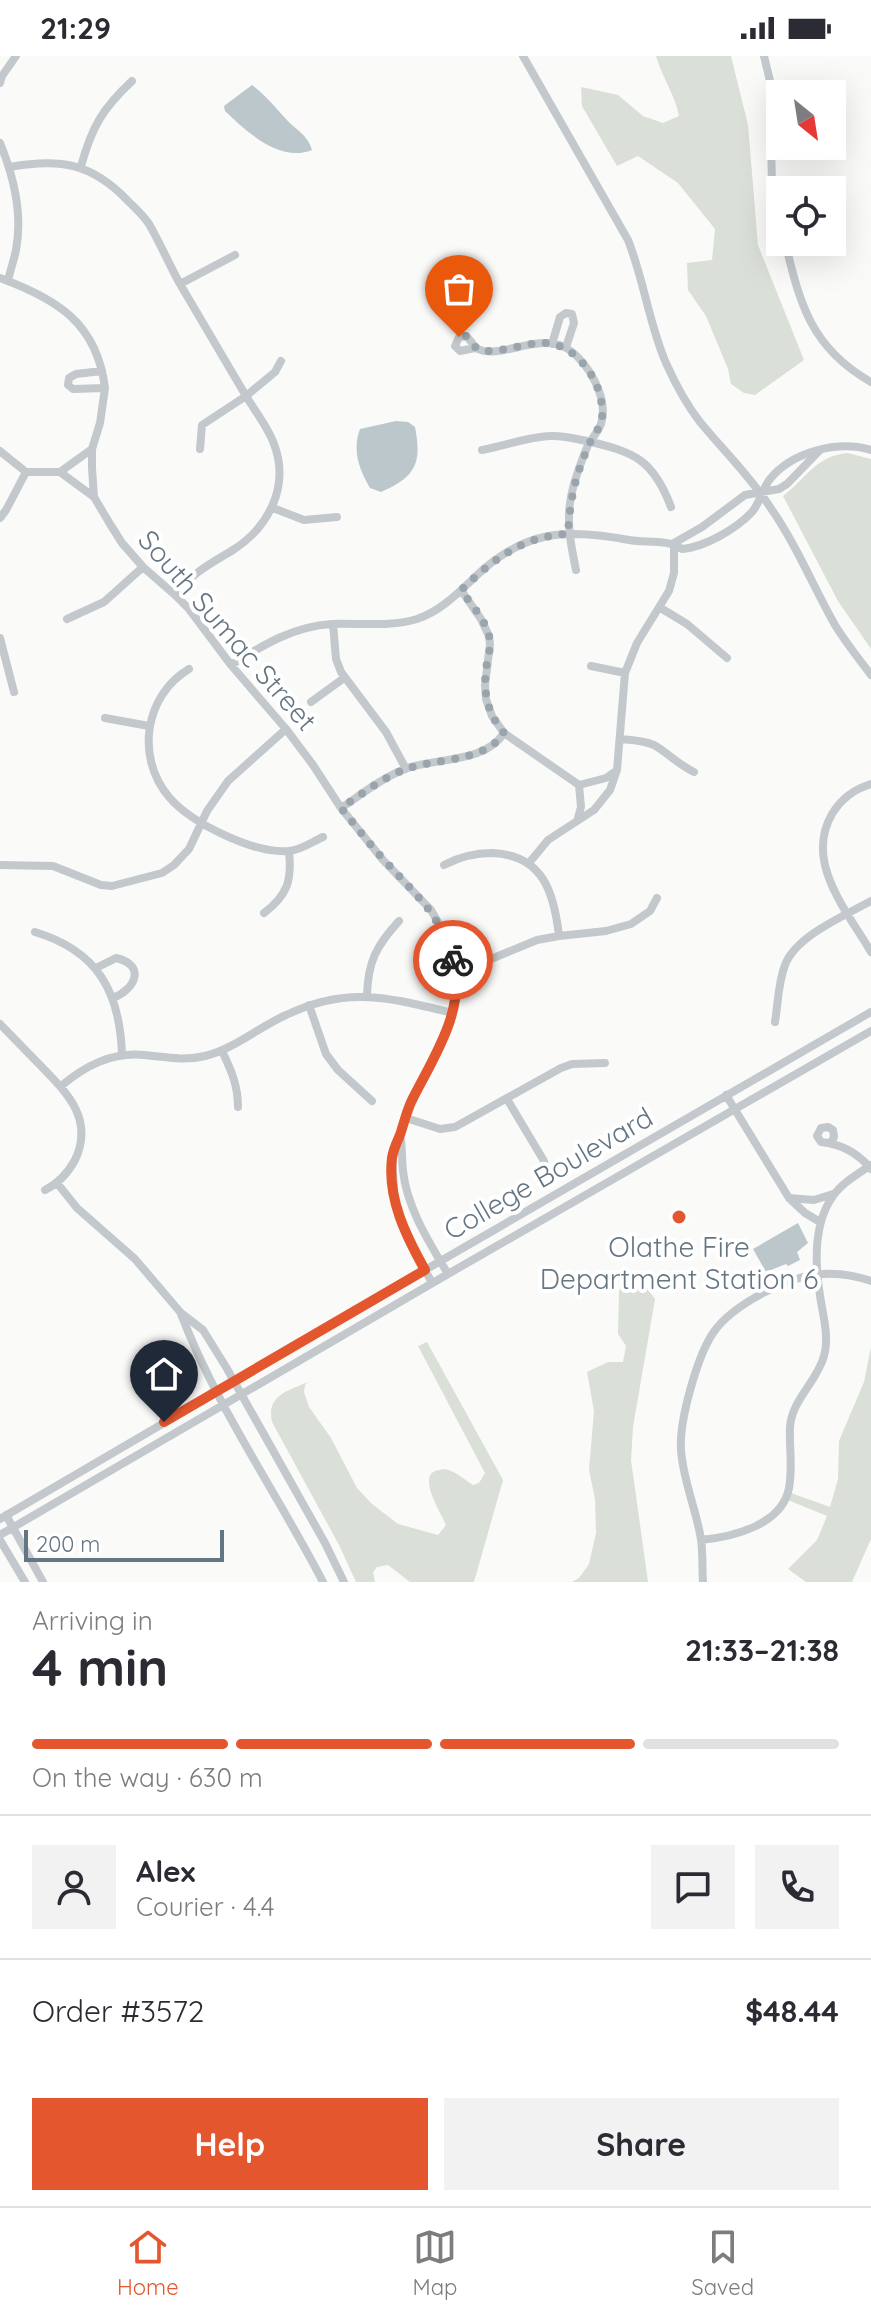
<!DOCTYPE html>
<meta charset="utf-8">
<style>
body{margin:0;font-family:Quicksand,sans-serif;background:#f2f2f3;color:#2b2b33;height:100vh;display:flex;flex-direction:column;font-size:30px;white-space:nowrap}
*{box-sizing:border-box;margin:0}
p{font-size:26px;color:#7c7c81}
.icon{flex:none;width:44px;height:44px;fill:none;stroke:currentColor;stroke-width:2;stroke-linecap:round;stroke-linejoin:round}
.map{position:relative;height:1526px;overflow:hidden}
.details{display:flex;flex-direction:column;background:#fff;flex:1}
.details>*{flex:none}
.needle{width:52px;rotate:150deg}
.buttons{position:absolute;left:766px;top:24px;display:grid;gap:16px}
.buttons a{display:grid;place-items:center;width:80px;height:80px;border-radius:0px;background:#fff;box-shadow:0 8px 32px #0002;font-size:40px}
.scale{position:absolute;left:24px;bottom:20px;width:200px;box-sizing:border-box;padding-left:8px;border:4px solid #657683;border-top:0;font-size:22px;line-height:28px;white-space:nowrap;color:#657683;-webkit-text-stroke:6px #fff;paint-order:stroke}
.pin{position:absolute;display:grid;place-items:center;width:68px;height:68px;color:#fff;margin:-82px -34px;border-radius:50% 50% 50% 0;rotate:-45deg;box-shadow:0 0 8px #0007}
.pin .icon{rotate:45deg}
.courier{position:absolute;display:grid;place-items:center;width:80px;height:80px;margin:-40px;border:6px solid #e4572e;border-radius:50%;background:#fff;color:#222;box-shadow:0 2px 10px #0007}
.head em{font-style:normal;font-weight:700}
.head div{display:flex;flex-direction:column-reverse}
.head{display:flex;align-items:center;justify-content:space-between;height:136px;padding:0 32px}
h1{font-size:52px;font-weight:700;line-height:60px}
.bar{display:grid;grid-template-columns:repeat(4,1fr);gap:12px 8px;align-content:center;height:96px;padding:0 32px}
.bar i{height:10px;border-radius:6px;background:#e1e1e2}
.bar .on{background:#e4572e}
.bar p{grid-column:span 4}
.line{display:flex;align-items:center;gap:20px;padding:0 32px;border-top:2px solid #e1e1e2}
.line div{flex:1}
.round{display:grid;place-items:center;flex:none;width:84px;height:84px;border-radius:0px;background:#f2f2f3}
.primary-button{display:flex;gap:16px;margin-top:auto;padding:16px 32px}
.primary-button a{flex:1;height:92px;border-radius:0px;background:#e4572e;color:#fff;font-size:32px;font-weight:700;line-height:92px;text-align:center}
.primary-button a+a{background:#f2f2f3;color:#2b2b33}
.status{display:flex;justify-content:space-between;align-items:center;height:56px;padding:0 40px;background:#fff;direction:ltr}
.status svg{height:22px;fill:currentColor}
.dock{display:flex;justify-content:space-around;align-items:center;height:112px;border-top:2px solid #e1e1e2;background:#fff;font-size:22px;color:#7c7c81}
.dock a{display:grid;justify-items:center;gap:4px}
.dock .on{color:#e4572e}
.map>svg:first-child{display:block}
.green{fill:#dadfd7}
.water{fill:#bbc7cb}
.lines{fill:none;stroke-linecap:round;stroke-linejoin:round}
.minor{stroke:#c3c8cc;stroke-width:8}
.done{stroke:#99a4ac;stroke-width:8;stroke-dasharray:0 14.4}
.route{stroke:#e4572e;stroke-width:10}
.poi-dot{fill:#e4572e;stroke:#fff;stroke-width:3}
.labels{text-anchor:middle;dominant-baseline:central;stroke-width:8;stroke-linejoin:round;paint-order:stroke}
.street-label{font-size:28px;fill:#657683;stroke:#fff}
.poi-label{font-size:28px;fill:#657683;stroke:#fff}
</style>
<div class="status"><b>21:29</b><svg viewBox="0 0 49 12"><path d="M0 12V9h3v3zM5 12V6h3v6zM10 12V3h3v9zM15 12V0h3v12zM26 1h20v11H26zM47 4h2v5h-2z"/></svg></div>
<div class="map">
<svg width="871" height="1526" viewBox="0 0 871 1526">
<rect width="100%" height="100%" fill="#fafaf8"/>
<path class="green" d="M 656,0 L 731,0 L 748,69 L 758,189 L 804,304 L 755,339 L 744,337 L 731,328 L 728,313 L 706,260 L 688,234 L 687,207 L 712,204 L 715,173 L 678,127 L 638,100 L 617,110 L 582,50 L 581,31 L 618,39 L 643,60 L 663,67 L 679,60 C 675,39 662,21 656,0 Z
M 848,397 L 871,403 L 871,593 L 838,545 L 783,440 C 807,422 815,400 848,397 Z
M 634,1221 L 643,1227 L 655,1243 L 633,1371 L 631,1404 L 648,1526 L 572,1526 L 579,1522 L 589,1508 L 596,1477 L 595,1443 L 589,1414 L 594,1355 L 587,1316 L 608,1306 L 623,1306 L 626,1290 L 618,1278 L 619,1235 L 626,1222 Z
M 427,1286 L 503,1424 L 474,1526 L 410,1526 L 388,1509 L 377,1511 L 373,1516 L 375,1526 L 356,1526 L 339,1489 L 272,1366 C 266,1339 288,1335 308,1326 L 305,1329 L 304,1336 L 309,1351 L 331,1382 L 357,1432 L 372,1448 L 398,1468 L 438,1479 L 446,1469 C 441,1457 415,1417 439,1414 C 443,1413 447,1413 451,1415 C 459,1418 466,1425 473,1429 L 479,1427 L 485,1417 L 418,1290 Z
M 871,1291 L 871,1483 L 852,1526 L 806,1526 L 788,1513 L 817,1484 L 827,1460 L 788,1444 L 791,1437 L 830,1451 L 838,1423 L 839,1385 L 864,1326 Z"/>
<path class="water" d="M 252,29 C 265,39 275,51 286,63 C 296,74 308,79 312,94 C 280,107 247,76 225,55 L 224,50 Z
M 396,365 L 408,366 L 415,371 C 422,407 416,421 381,436 L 370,432 C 359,413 352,394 360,373 Z
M 798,1167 L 808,1187 L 797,1196 L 800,1204 L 788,1210 L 786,1208 L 766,1216 L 753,1193 Z"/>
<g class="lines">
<path class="minor" d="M 523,0 L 628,184 C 644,224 649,268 666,307 C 675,327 686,348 700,366 C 723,394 750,420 770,451 C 796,488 813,530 835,569 C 846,587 859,603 871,619
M 764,0 L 770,25 L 772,132 L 780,167
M 0,27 L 2,20 L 16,0
M 0,87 C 14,121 23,157 16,194 C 14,204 10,215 8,225
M 81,110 C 92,71 102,53 132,25
M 10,111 C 60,102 92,107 128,145 C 135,152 143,159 149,168 C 160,187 169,208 180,228
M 785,186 C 800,248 811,292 871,326
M 0,222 C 57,243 97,267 105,332 L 73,333 L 68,329 L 69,322 L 76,318 L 102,315
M 552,288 L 560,261 L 566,257 L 572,258 L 574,267 L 566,291
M 475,292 L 460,295 L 455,290 L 459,281 L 466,280 C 471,284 473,290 478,293 C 501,304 540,275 568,293 C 589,307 609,343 601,368 C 598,376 592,382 588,389 C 581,406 574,424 571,441 C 566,466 571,490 576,514
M 105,332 L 100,367 L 92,393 L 92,412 L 94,441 L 110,468 L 122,487 L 143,511 L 175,539 L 189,553 L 231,609 L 286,673 L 313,709 L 341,752 L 383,804 L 431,854 L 447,882 L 455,910 L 456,935 L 453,957 L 441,989 L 411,1047 L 392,1100 L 395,1147 L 407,1180 L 432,1227
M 200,393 L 202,369 L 246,340 L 180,228 L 235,199
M 482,394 C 504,390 527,381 550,380 C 563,379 575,383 587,385 C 634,396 653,403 671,451
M 0,395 L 26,416 L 60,416 L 92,393
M 60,416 L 94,441
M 273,452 L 304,464 L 337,461
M 0,462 L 6,454 L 26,416
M 674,487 L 702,471 L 745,439 L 779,433 L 787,428 L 820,394
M 461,534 L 481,563 L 489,580 L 490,588 L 485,629 L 486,643 L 492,660 L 504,677 L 579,729 L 606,722 L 616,715
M 175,539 C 193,516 210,508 233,494 C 269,471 290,430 274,388 C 268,371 255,355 246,340 L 275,316 L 281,305
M 659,551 L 687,568 L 727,602
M 67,563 L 104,546 L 143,511
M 333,568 L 336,603 L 341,616 L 386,676 L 406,713
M 0,582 L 14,636
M 231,609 C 263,589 294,570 332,568 C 360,567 391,571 417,563 C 441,555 459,536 476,520 C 525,474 566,472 629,484 C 646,487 668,483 682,493 C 705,491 736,473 752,456 C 760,447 762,433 770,423 C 792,396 837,384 871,394
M 591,610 L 625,617
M 189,613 C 145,639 135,701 169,741 C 191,767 254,798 289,795 C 301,794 312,786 323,781
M 311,646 L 344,622
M 105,662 L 149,670
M 620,683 C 631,684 643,684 654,689 C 668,697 679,709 694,716
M 871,728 C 854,733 841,743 832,758 C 804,806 847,855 871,896
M 341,752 C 362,738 382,722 405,713 C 436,701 484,708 504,677
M 578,762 L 581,751 L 579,729
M 529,807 L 548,784 L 594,754 L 610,734 L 617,714 L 625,617 L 637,587 L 669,535 L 674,517 L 674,487
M 0,809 L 53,810 L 101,829 L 112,830 L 162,817 L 174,809 L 189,793 L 207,755 L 228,725 L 286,673
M 444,809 C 459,801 475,797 492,797 C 543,799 554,836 559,880
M 264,857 C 288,839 292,824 289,795
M 35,876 C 98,895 120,936 122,999
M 455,910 L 479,908 L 537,884 L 559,880 L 606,875 L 631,868 L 650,855 L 657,842
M 96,912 L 116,902 C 146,909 136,933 113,942
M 367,939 C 368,906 376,890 399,865
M 309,949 L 326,998 L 338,1014 L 372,1045
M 775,966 C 778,948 778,927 785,909 C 796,880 844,860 871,845
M 0,968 C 13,981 26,995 39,1008 C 65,1035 95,1062 75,1104 C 68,1117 59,1127 45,1134
M 222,995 C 231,1014 238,1029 238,1051
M 61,1030 C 85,1010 111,996 144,999 C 165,1001 184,1005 205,1000 C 234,993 259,971 286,959 C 348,929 390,942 453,957
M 726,1039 L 789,1142 L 805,1157 L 820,1166
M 507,1043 L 544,1105
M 406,1062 L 440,1073 L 455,1071 L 561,1012 L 572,1008 L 605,1007
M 401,1084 C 402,1094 402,1105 403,1115 C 407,1152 429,1186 448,1218
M 831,1086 L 834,1081 L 833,1074 L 828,1071 L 821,1072 L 817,1080 L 821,1086 C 840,1088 858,1097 871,1113
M 57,1127 L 77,1152 L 135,1203 L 181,1257 L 203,1274 L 226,1311 L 325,1487 L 344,1526
M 789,1142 L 814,1144 L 833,1138
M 181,1258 C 217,1352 277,1437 323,1526
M 6,1459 L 43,1526
M 0,1463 L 425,1214 L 871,956
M 0,1479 L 448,1218 L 871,975
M 0,1484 L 25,1526
M 701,1484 C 733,1481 782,1469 789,1432 C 793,1411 789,1391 790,1371 C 792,1343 817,1326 824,1300 C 829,1283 824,1263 821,1246 C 815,1212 812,1169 833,1140 C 842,1127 859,1117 871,1109
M 703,1526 C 702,1512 703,1497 701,1483 C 696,1453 683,1424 681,1394 C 679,1365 697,1301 713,1277 C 725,1259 746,1246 765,1236 C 801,1217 833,1212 871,1225"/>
</g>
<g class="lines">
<path class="done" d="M 453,904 C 440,858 417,840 386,806 C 370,789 356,770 341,752 C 362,738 382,722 406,713 C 436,702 484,707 504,677 C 488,659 483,637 486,613 C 487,605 490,596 490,588 C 490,568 472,550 461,534 C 493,504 522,480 568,478 C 570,444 575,420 589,389 C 593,379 600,373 602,362 C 605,329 579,289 545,287 C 527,286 493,300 478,293 C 473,290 471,284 466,280 L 459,281"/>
<path class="route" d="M 164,1366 L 425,1214 C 406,1180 387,1142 392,1102 C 393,1094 397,1086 400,1079 C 404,1067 407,1054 412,1044 C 433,1002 467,953 453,904"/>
</g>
<circle class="poi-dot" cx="679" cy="1161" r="8"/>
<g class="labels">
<g class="street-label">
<text transform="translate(228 574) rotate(49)">South Sumac Street</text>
<text transform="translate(548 1117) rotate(-30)">College Boulevard</text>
</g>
<g class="poi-label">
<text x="679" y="1190">Olathe Fire<tspan x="679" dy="32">Department Station 6</tspan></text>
</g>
</g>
</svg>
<div class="buttons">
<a><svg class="needle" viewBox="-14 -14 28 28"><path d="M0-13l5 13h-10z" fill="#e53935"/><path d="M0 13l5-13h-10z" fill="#7c7c81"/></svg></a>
<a><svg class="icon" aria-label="locate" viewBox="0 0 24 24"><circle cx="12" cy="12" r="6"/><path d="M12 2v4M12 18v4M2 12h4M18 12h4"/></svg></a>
</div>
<div class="scale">200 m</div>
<div class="pin" style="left:459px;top:281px;background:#ea580c"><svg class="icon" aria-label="bag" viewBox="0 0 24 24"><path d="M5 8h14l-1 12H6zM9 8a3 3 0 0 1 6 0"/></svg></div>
<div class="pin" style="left:164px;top:1366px;background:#1f2937"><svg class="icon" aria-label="home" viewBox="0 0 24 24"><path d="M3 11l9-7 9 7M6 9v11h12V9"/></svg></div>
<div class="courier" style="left:453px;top:904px"><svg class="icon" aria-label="bike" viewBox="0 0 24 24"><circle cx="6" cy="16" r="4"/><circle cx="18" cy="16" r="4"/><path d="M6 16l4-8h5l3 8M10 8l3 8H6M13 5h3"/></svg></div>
</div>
<section class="details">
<div class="head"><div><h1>4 min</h1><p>Arriving in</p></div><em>21:33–21:38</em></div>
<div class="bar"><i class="on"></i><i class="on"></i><i class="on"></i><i></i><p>On the way · 630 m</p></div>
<div class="line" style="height:144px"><a class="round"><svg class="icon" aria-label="person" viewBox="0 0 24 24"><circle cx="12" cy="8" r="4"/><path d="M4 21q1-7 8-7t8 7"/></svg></a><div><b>Alex</b><p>Courier · 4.4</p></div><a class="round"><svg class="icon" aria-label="chat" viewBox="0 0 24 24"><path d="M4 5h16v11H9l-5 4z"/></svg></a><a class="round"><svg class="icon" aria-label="phone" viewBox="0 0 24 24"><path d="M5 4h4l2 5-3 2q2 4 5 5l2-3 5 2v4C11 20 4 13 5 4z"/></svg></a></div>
<div class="line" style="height:104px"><div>Order #3572</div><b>$48.44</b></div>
<div class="primary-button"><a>Help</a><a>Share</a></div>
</section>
<nav class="dock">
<a class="on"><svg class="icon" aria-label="home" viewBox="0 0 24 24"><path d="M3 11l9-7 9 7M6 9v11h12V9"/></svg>Home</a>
<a><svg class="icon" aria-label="map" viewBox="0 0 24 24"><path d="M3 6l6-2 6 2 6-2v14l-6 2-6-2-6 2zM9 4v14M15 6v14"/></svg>Map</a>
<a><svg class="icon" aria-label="saved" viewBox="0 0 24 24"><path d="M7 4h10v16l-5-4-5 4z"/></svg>Saved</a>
</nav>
